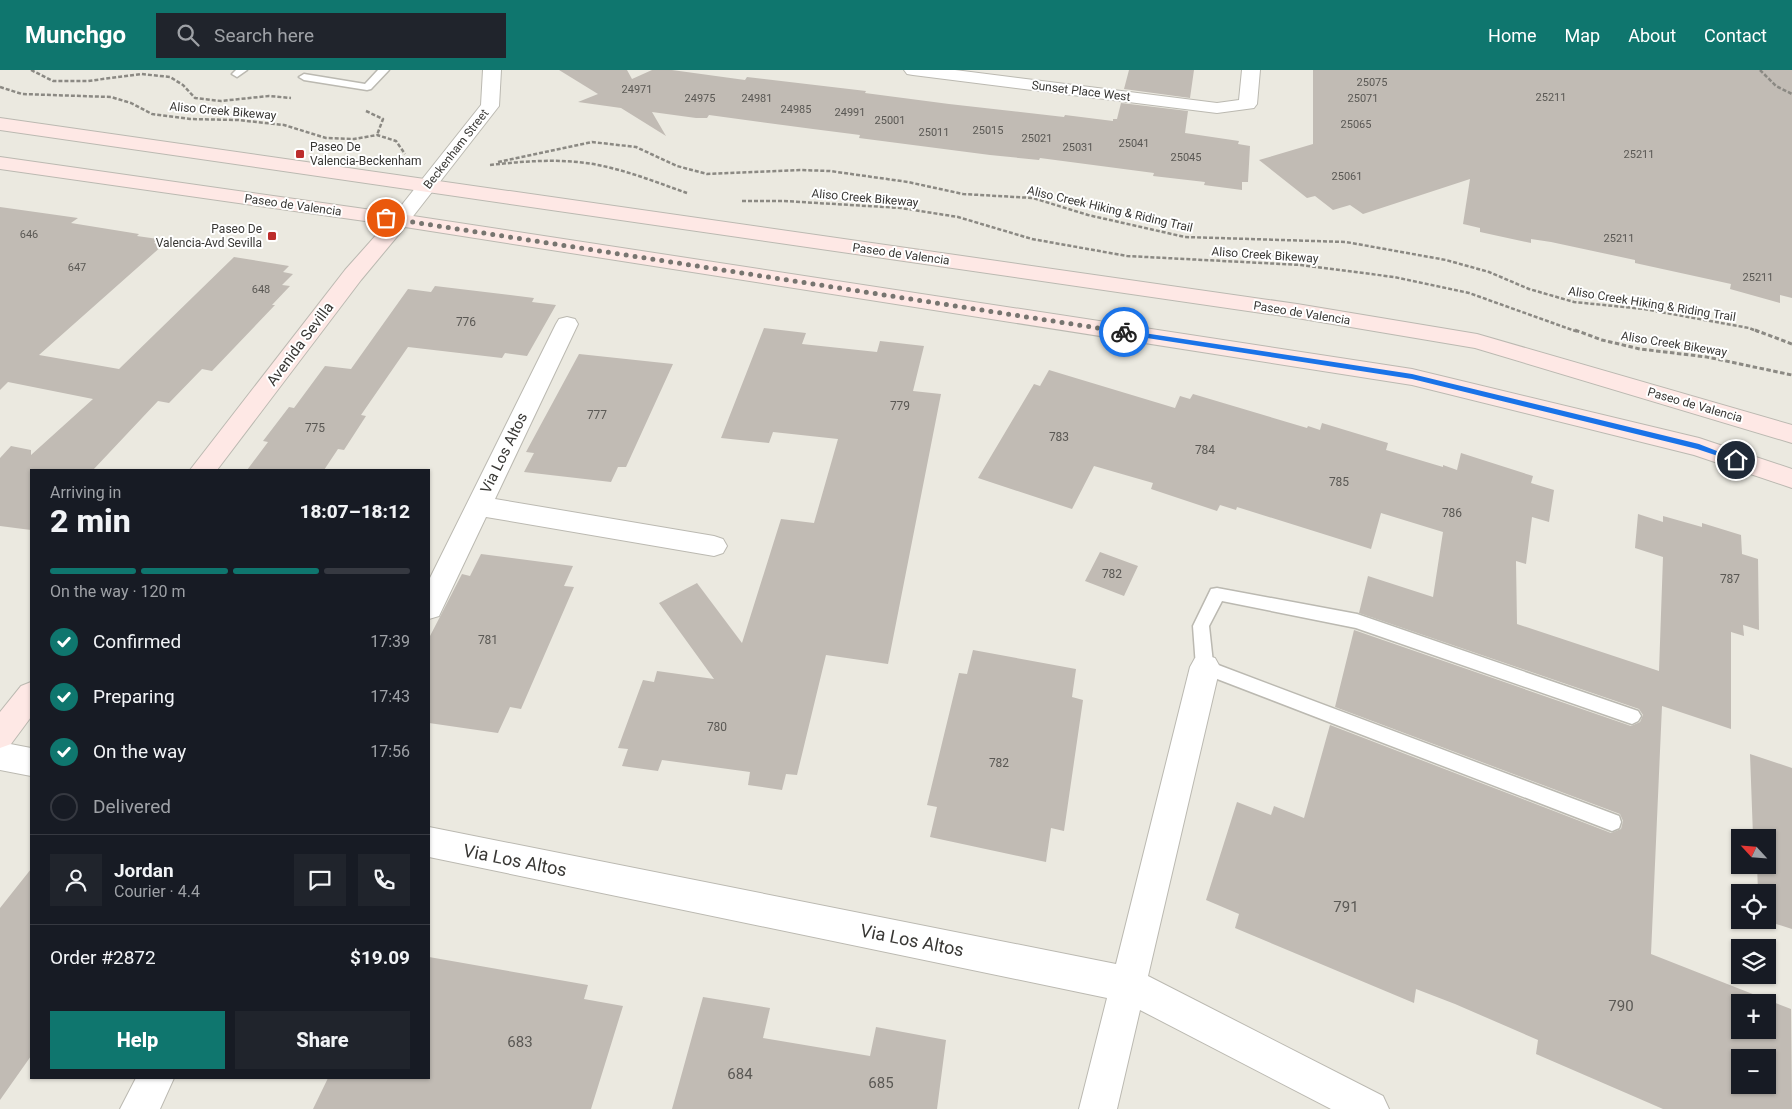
<!DOCTYPE html>
<meta charset="utf-8">
<style>
body{margin:0;font-family:Roboto,sans-serif;background:#20242c;color:#f1f3f6;height:100vh;display:flex;flex-direction:column;font-size:19px;white-space:nowrap}
*{box-sizing:border-box;margin:0}
p{font-size:16px;color:#9ea1a6}
.icon{flex:none;width:28px;height:28px;fill:none;stroke:currentColor;stroke-width:2;stroke-linecap:round;stroke-linejoin:round}
.map{position:relative;flex:1;overflow:hidden}
.drawer{position:absolute;left:30px;top:399px;width:400px;height:610px;display:flex;flex-direction:column;background:#171b24;border-radius:0px;box-shadow:0 1px 4px #0004}
.drawer>*{flex:none}
.needle{width:32px;rotate:296deg}
.tools{position:absolute;left:1731px;top:759px;display:grid;gap:10px}
.tools a{display:grid;place-items:center;width:45px;height:45px;border-radius:0px;background:#171b24;box-shadow:0 1px 4px #0004;font-size:25px}
.pin{position:absolute;display:grid;place-items:center;width:42px;height:42px;color:#fff;margin:-21px;border:2px solid #fff;border-radius:50%;box-shadow:0 1px 5px #0007}
.courier{position:absolute;display:grid;place-items:center;width:50px;height:50px;margin:-25px;border:4px solid #1a73e8;border-radius:50%;background:#fff;color:#222;box-shadow:0 1px 6px #0007}
.head em{font-style:normal;font-weight:800}
.head div{display:flex;flex-direction:column-reverse}
.head{display:flex;align-items:center;justify-content:space-between;height:85px;padding:0 20px}
h1{font-size:32px;font-weight:800;line-height:38px}
.bar{display:grid;grid-template-columns:repeat(4,1fr);gap:8px 5px;align-content:center;height:60px;padding:0 20px}
.bar i{height:6px;border-radius:4px;background:#363941}
.bar .selected{background:#0f766e}
.bar p{grid-column:span 4}
.line{display:flex;align-items:center;gap:12px;padding:0 20px;border-top:1px solid #363941}
.line div{flex:1}
.round{display:grid;place-items:center;flex:none;width:52px;height:52px;border-radius:0px;background:#20242c}
ol{padding:0 20px;list-style:none}
li{display:flex;align-items:center;gap:15px;height:55px}
li p{margin-inline-start:auto}
li .icon{padding:5px;border-radius:50%;background:#0f766e;color:#fff;stroke-width:4}
li:last-child{color:#9ea1a6}
li i{width:28px;height:28px;border:2px solid #363941;border-radius:50%}
.primary-button{display:flex;gap:10px;margin-top:auto;padding:10px 20px}
.primary-button a{flex:1;height:58px;border-radius:0px;background:#0f766e;color:#fff;font-size:20px;font-weight:800;line-height:58px;text-align:center}
.primary-button a+a{background:#20242c;color:#f1f3f6}
header{display:flex;align-items:center;gap:30px;box-sizing:border-box;height:70px;padding:0 25px;background:#0f766e;color:#fff}
header strong{font-size:24px}
nav{display:flex;gap:28px;margin-inline-start:auto;font-size:18px}
.search{width:350px;height:45px;background:#20242c;display:flex;align-items:center;gap:12px;box-sizing:border-box;padding:0 18px;border-radius:0px;color:#9ea1a6;font-size:19px}
.map>svg:first-child{display:block}
.building{fill:#c1bbb4;fill-rule:evenodd}
.lines{fill:none;stroke-linecap:round;stroke-linejoin:round}
.lane-casing{stroke:#bbb9b1;stroke-width:3}
.street-casing{stroke:#bbb9b1;stroke-width:2}
.secondary-casing{stroke:#bbb9b1;stroke-width:2}
.path-far1{stroke:#8b8983;stroke-width:2.5;stroke-dasharray:4 2;stroke-linecap:butt}
.path{stroke:#8b8983;stroke-width:3;stroke-dasharray:4.5 2.5;stroke-linecap:butt}
.lane{fill:#fff;fill-rule:evenodd}
.street{fill:#fff;fill-rule:evenodd}
.secondary{fill:#fee8e5;fill-rule:evenodd}
.route{fill:#1a73e8}
.done{stroke:#777570;stroke-width:5;stroke-dasharray:0 9}
.poi-dot{fill:#bc2d2c;stroke:#fff;stroke-width:2}
.labels{text-anchor:middle;dominant-baseline:central;stroke-width:4;stroke-linejoin:round;paint-order:stroke}
.far-number-label{font-size:11px;fill:#5a5854}
.far-street-label{font-size:12px;fill:#383734;stroke:#fff}
.far-poi-label{font-size:12px;fill:#383734;stroke:#fff;text-anchor:start}
.number-label{font-size:12px;fill:#5a5854}
.street-label{font-size:15px;fill:#383734;stroke:#fff}
.near-number-label{font-size:15px;fill:#5a5854}
.near-street-label{font-size:18px;fill:#383734;stroke:#fff}
</style>
<header>
<strong>Munchgo</strong>
<div class="search"><svg class="icon" aria-label="search" viewBox="0 0 24 24"><circle cx="10" cy="10" r="6"/><path d="M15 15l6 6"/></svg>Search here</div>
<nav><a>Home</a><a>Map</a><a>About</a><a>Contact</a></nav>
</header>
<div class="map">
<svg width="1792" height="1039" viewBox="0 0 1792 1039">
<rect width="100%" height="100%" fill="#ebe9e0"/>
<path class="building" d="M 559,0 L 627,0 L 632,9 L 652,0 L 672,0 L 745,10 L 747,7 L 866,21 L 865,23 L 949,34 L 1064,47 L 1065,45 L 1113,51 L 1113,49 L 1117,49 L 1121,33 L 1188,41 L 1185,63 L 1239,71 L 1238,74 L 1250,76 L 1248,112 L 1242,112 L 1242,120 L 1204,115 L 1205,112 L 1153,106 L 1154,103 L 1040,88 L 1039,90 L 990,85 L 859,68 L 860,65 L 813,59 L 709,45 L 707,48 L 696,48 L 652,42 L 666,66 L 621,38 L 578,32 L 598,24 Z
M 1129,0 L 1194,0 L 1190,28 L 1124,19 Z
M 1313,0 L 1792,0 L 1792,228 L 1780,225 L 1780,233 L 1730,219 L 1731,214 L 1635,193 L 1635,190 L 1551,172 L 1531,169 L 1531,173 L 1480,162 L 1480,158 L 1463,154 L 1470,109 L 1363,144 L 1350,135 L 1333,140 L 1315,126 L 1307,128 L 1259,90 L 1313,74 Z
M 0,137 L 78,148 L 71,153 L 139,164 L 137,166 L 158,169 L 154,173 L 163,175 L 39,285 L 119,299 L 234,187 L 289,196 L 283,202 L 293,204 L 282,215 L 290,216 L 272,235 L 275,235 L 212,301 L 202,299 L 169,333 L 158,331 L 93,400 L 31,400 L 31,460 L 0,456 L 0,388 L 11,376 L 31,380 L 31,385 L 93,329 L 8,312 L 0,320 Z
M 435,216 L 534,228 L 532,232 L 556,235 L 527,286 L 505,283 L 502,288 L 408,277 L 361,345 L 366,346 L 344,380 L 338,379 L 324,400 L 247,400 L 268,372 L 263,371 L 289,337 L 294,338 L 325,296 L 351,299 L 408,219 L 431,222 Z
M 764,258 L 806,263 L 802,274 L 877,282 L 880,271 L 924,276 L 913,321 L 941,324 L 888,594 L 826,585 L 797,705 L 786,704 L 782,720 L 748,715 L 750,702 L 662,690 L 658,701 L 622,696 L 628,679 L 618,678 L 643,610 L 654,612 L 657,601 L 714,609 L 659,533 L 697,513 L 742,573 L 781,449 L 814,453 L 838,369 L 773,362 L 769,373 L 721,368 Z
M 579,284 L 673,294 L 626,397 L 618,397 L 611,412 L 524,402 L 534,383 L 526,382 Z
M 1049,300 L 1175,338 L 1180,326 L 1190,329 L 1193,324 L 1307,358 L 1308,356 L 1320,360 L 1322,353 L 1388,373 L 1386,380 L 1443,397 L 1443,395 L 1457,400 L 1461,383 L 1533,406 L 1531,413 L 1554,420 L 1549,452 L 1532,447 L 1526,494 L 1516,491 L 1517,554 L 1659,601 L 1663,487 L 1635,478 L 1638,444 L 1663,452 L 1663,446 L 1702,457 L 1702,453 L 1741,465 L 1742,484 L 1758,489 L 1759,560 L 1743,555 L 1744,566 L 1731,562 L 1731,659 L 1662,636 L 1651,884 L 1791,939 L 1792,1039 L 1663,1039 L 1536,984 L 1538,970 L 1455,934 L 1416,919 L 1414,933 L 1235,858 L 1239,844 L 1206,830 L 1237,732 L 1271,745 L 1274,736 L 1304,748 L 1330,655 L 1611,763 L 1621,759 L 1623,751 L 1620,744 L 1335,637 L 1354,560 L 1631,656 L 1640,652 L 1643,645 L 1639,639 L 1359,543 L 1368,506 L 1433,527 L 1443,462 L 1381,443 L 1371,479 L 1237,437 L 1236,440 L 1220,435 L 1217,441 L 1151,419 L 1153,413 L 1094,396 L 1072,439 L 978,408 L 1034,314 L 1040,316 ZM 1740,932 L 1768,932 L 1768,960 L 1740,960 ZM 1740,988 L 1768,988 L 1768,1015 L 1740,1015 Z
M 1100,482 L 1138,496 L 1124,526 L 1085,511 Z
M 481,484 L 573,496 L 564,516 L 574,517 L 521,639 L 510,637 L 498,663 L 429,653 L 429,568 L 462,504 L 470,506 Z
M 973,580 L 1076,599 L 1072,627 L 1083,630 L 1064,761 L 1051,758 L 1046,792 L 930,767 L 937,737 L 927,735 L 959,603 L 967,604 Z
M 1750,684 L 1792,698 L 1792,859 L 1764,850 L 1768,850 L 1768,822 L 1758,822 L 1757,795 L 1768,795 L 1768,768 L 1753,766 Z
M 31,799 L 31,986 L 0,1030 L 0,838 Z
M 429,887 L 588,915 L 584,929 L 623,936 L 591,1039 L 313,1039 L 328,1008 L 429,1008 Z
M 703,927 L 770,938 L 763,968 L 870,986 L 876,957 L 946,970 L 937,1039 L 672,1039 Z"/>
<g class="lines">
<g class="lane-casing">
<path id="lane" d="M 236,0 L 247,0 L 237,7 L 232,4 Z
M 378,0 L 389,0 L 371,19 L 367,20 L 304,10 L 299,7 L 304,4 L 365,14 Z
M 1217,518 L 1357,544 L 1638,641 L 1641,646 L 1638,651 L 1632,654 L 1356,558 L 1222,531 L 1209,556 L 1213,593 L 1619,746 L 1621,752 L 1619,758 L 1612,761 L 1199,602 L 1196,597 L 1193,556 L 1211,519 Z"/>
</g>
<g class="street-casing">
<path id="street" d="M 483,0 L 501,0 L 499,36 L 407,154 L 400,156 L 393,154 L 390,150 L 393,146 L 481,35 Z
M 904,0 L 955,0 L 1217,33 L 1239,30 L 1242,0 L 1260,0 L 1257,34 L 1254,38 L 1217,43 L 913,5 L 907,4 Z
M 567,247 L 575,249 L 578,254 L 495,429 L 714,466 L 723,469 L 727,476 L 723,483 L 714,486 L 486,447 L 439,546 L 429,549 L 429,510 L 556,254 L 559,249 Z
M 1205,585 L 1215,588 L 1220,597 L 1148,906 L 1383,1026 L 1389,1039 L 1331,1039 L 1140,940 L 1117,1039 L 1079,1039 L 1107,928 L 429,787 L 429,757 L 1116,894 L 1190,597 L 1195,588 Z
M 0,672 L 31,678 L 31,706 L 0,700 Z
M 136,1008 L 174,1008 L 160,1039 L 120,1039 Z"/>
</g>
<g class="secondary-casing">
<path id="secondary" d="M 0,48 L 1297,234 L 1477,264 L 1792,355 L 1792,373 L 1475,278 L 1297,248 L 0,60 Z
M 0,87 L 400,144 L 1412,299 L 1699,368 L 1792,399 L 1792,418 L 1694,385 L 1412,315 L 405,157 L 361,210 L 217,400 L 190,400 L 345,200 L 386,154 L 0,99 Z
M 31,612 L 31,647 L 11,674 L 0,678 L 0,642 L 21,616 Z"/>
</g>
<path class="path-far1" d="M 31,0 L 53,11 L 88,11 L 141,4 L 170,7 L 183,15 L 195,28 L 221,31 L 269,26 L 291,28
M 1760,0 L 1776,16 L 1792,24
M 0,17 L 22,24 L 111,27 L 131,33 L 152,44 L 190,49 L 238,50 L 284,55 L 326,68 L 354,69 L 377,65 L 396,71 L 405,84
M 366,41 L 383,49 L 377,65
M 498,92 L 592,72 L 636,77 L 677,96 L 707,104 L 800,100 L 830,101 L 908,112 L 963,124 L 1033,128 L 1088,145 L 1185,167 L 1346,172 L 1446,190 L 1489,202 L 1529,219 L 1574,232 L 1644,239 L 1749,258 L 1759,262
M 490,95 C 526,91 563,88 598,95 C 629,101 658,113 687,123
M 742,131 L 784,131 L 901,138 L 958,147 L 1032,169 L 1127,186 L 1301,195 L 1394,207 L 1469,223 L 1578,262"/>
<path class="path" d="M 1575,260 L 1602,270 L 1640,279 L 1707,287 L 1792,305
M 1755,260 L 1792,274"/>
<use href="#lane" class="lane"/>
<use href="#street" class="street"/>
<use href="#secondary" class="secondary"/>
</g>
<path class="route" d="M 1124,260 L 1412,304 L 1699,374 L 1740,390 L 1736,392 L 1697,379 L 1412,309 L 1121,264 L 1120,262 Z"/>
<g class="lines">
<path class="done" d="M 386,148 L 1124,262"/>
</g>
<g class="poi-dot">
<rect x="295" y="79" width="10" height="10" rx="2.5"/>
<rect x="267" y="161" width="10" height="10" rx="2.5"/>
</g>
<g class="labels">
<g class="far-number-label">
<text x="1372" y="12">25075</text>
<text x="637" y="19">24971</text>
<text x="1551" y="27">25211</text>
<text x="700" y="28">24975</text>
<text x="757" y="28">24981</text>
<text x="1363" y="28">25071</text>
<text x="796" y="39">24985</text>
<text x="850" y="42">24991</text>
<text x="890" y="50">25001</text>
<text x="1356" y="54">25065</text>
<text x="988" y="60">25015</text>
<text x="934" y="62">25011</text>
<text x="1037" y="68">25021</text>
<text x="1134" y="73">25041</text>
<text x="1078" y="77">25031</text>
<text x="1639" y="84">25211</text>
<text x="1186" y="87">25045</text>
<text x="1347" y="106">25061</text>
<text x="29" y="164">646</text>
<text x="1619" y="168">25211</text>
<text x="77" y="197">647</text>
<text x="1758" y="207">25211</text>
<text x="261" y="219">648</text>
</g>
<g class="far-street-label">
<text transform="translate(1081 21) rotate(7)">Sunset Place West</text>
<text transform="translate(223 41) rotate(5)">Aliso Creek Bikeway</text>
<text transform="translate(456 79) rotate(-52)">Beckenham Street</text>
<text transform="translate(865 128) rotate(5)">Aliso Creek Bikeway</text>
<text transform="translate(293 135) rotate(8)">Paseo de Valencia</text>
<text transform="translate(1110 139) rotate(13)">Aliso Creek Hiking &amp; Riding Trail</text>
<text transform="translate(901 184) rotate(8)">Paseo de Valencia</text>
<text transform="translate(1265 185) rotate(4)">Aliso Creek Bikeway</text>
<text transform="translate(1652 234) rotate(9)">Aliso Creek Hiking &amp; Riding Trail</text>
<text transform="translate(1302 243) rotate(9)">Paseo de Valencia</text>
<text transform="translate(1674 274) rotate(9)">Aliso Creek Bikeway</text>
<text transform="translate(1695 335) rotate(16)">Paseo de Valencia</text>
</g>
<g class="far-poi-label">
<text x="310" y="77">Paseo De<tspan x="310" dy="14">Valencia-Beckenham</tspan></text>
<text x="262" y="159" text-anchor="end">Paseo De<tspan x="262" dy="14">Valencia-Avd Sevilla</tspan></text>
</g>
<g class="number-label">
<text x="466" y="252">776</text>
<text x="900" y="336">779</text>
<text x="597" y="345">777</text>
<text x="315" y="358">775</text>
<text x="1059" y="367">783</text>
<text x="1205" y="380">784</text>
<text x="1339" y="412">785</text>
<text x="1452" y="443">786</text>
<text x="1112" y="504">782</text>
<text x="1730" y="509">787</text>
<text x="488" y="570">781</text>
<text x="717" y="657">780</text>
<text x="999" y="693">782</text>
</g>
<g class="street-label">
<text transform="translate(300 274) rotate(-53)">Avenida Sevilla</text>
<text transform="translate(504 383) rotate(-64)">Via Los Altos</text>
</g>
<g class="near-number-label">
<text x="1346" y="837">791</text>
<text x="1621" y="936">790</text>
<text x="520" y="972">683</text>
<text x="740" y="1004">684</text>
<text x="881" y="1013">685</text>
</g>
<g class="near-street-label">
<text transform="translate(515 790) rotate(11)">Via Los Altos</text>
<text transform="translate(912 870) rotate(11)">Via Los Altos</text>
</g>
</g>
</svg>
<div class="tools">
<a><svg class="needle" viewBox="-14 -14 28 28"><path d="M0-13l5 13h-10z" fill="#e53935"/><path d="M0 13l5-13h-10z" fill="#9ea1a6"/></svg></a>
<a><svg class="icon" aria-label="locate" viewBox="0 0 24 24"><circle cx="12" cy="12" r="6"/><path d="M12 2v4M12 18v4M2 12h4M18 12h4"/></svg></a>
<a><svg class="icon" aria-label="layers" viewBox="0 0 24 24"><path d="M12 4l9 5-9 5-9-5zM3 14l9 5 9-5"/></svg></a>
<a>+</a>
<a>−</a>
</div>
<div class="pin" style="left:386px;top:148px;background:#ea580c"><svg class="icon" aria-label="bag" viewBox="0 0 24 24"><path d="M5 8h14l-1 12H6zM9 8a3 3 0 0 1 6 0"/></svg></div>
<div class="pin" style="left:1736px;top:390px;background:#1f2937"><svg class="icon" aria-label="home" viewBox="0 0 24 24"><path d="M3 11l9-7 9 7M6 9v11h12V9"/></svg></div>
<div class="courier" style="left:1124px;top:262px"><svg class="icon" aria-label="bike" viewBox="0 0 24 24"><circle cx="6" cy="16" r="4"/><circle cx="18" cy="16" r="4"/><path d="M6 16l4-8h5l3 8M10 8l3 8H6M13 5h3"/></svg></div>
<section class="drawer">
<div class="head"><div><h1>2 min</h1><p>Arriving in</p></div><em>18:07–18:12</em></div>
<div class="bar"><i class="selected"></i><i class="selected"></i><i class="selected"></i><i></i><p>On the way · 120 m</p></div>
<ol>
<li><svg class="icon" aria-label="check" viewBox="0 0 24 24"><path d="M5 12l5 5 9-10"/></svg>Confirmed<p>17:39</p></li>
<li><svg class="icon" aria-label="check" viewBox="0 0 24 24"><path d="M5 12l5 5 9-10"/></svg>Preparing<p>17:43</p></li>
<li><svg class="icon" aria-label="check" viewBox="0 0 24 24"><path d="M5 12l5 5 9-10"/></svg>On the way<p>17:56</p></li>
<li><i></i>Delivered</li>
</ol>
<div class="line" style="height:90px"><a class="round"><svg class="icon" aria-label="person" viewBox="0 0 24 24"><circle cx="12" cy="8" r="4"/><path d="M4 21q1-7 8-7t8 7"/></svg></a><div><b>Jordan</b><p>Courier · 4.4</p></div><a class="round"><svg class="icon" aria-label="chat" viewBox="0 0 24 24"><path d="M4 5h16v11H9l-5 4z"/></svg></a><a class="round"><svg class="icon" aria-label="phone" viewBox="0 0 24 24"><path d="M5 4h4l2 5-3 2q2 4 5 5l2-3 5 2v4C11 20 4 13 5 4z"/></svg></a></div>
<div class="line" style="height:65px"><div>Order #2872</div><b>$19.09</b></div>
<div class="primary-button"><a>Help</a><a>Share</a></div>
</section>
</div>
